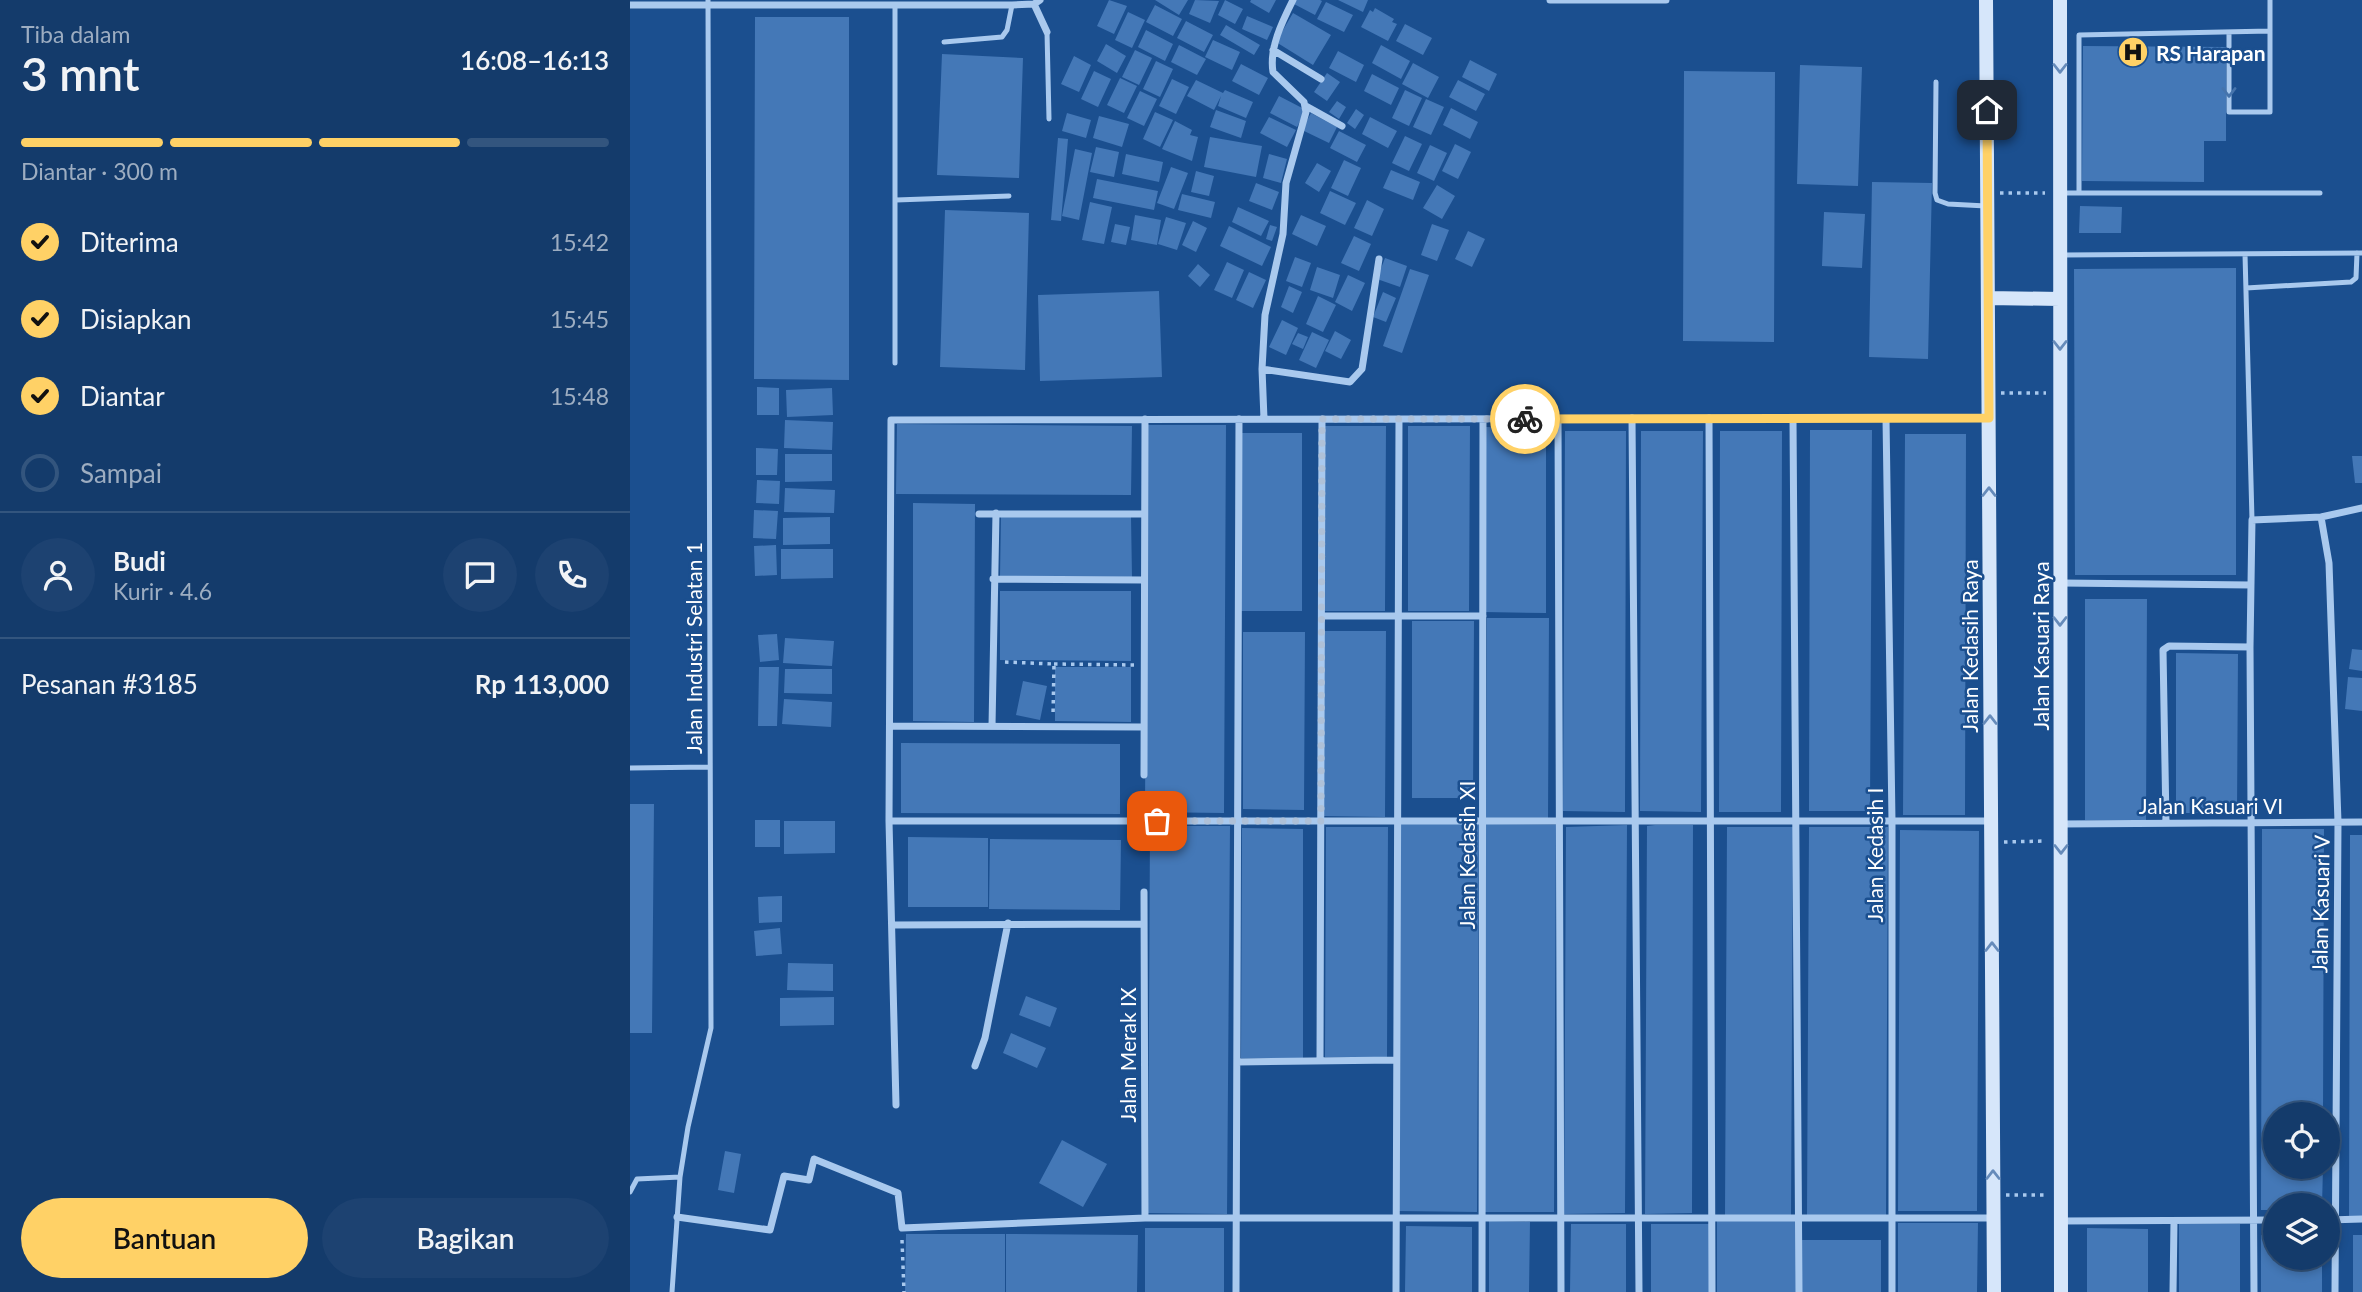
<!DOCTYPE html>
<html lang="id">
<meta charset="utf-8">
<style>
body{margin:0;font-family:Lato,sans-serif;background:#1d4271;color:#f1f3f6;height:100vh;display:flex;flex-direction:column;font-size:26px;white-space:nowrap}
*{box-sizing:border-box;margin:0}
p{font-size:23px;color:#9dadc1}
.icon{flex:none;width:38px;height:38px;fill:none;stroke:currentColor;stroke-width:2;stroke-linecap:round;stroke-linejoin:round}
.map{position:relative;flex:1;overflow:hidden}
.drawer{display:flex;flex-direction:column;background:#143b6b;width:630px}
.drawer>*{flex:none}
.fabs{position:absolute;left:1633px;top:1102px;display:grid;gap:14px}
.fabs a{display:grid;place-items:center;width:77px;height:77px;border-radius:50%;background:#143b6b;box-shadow:0 4px 10px #0003,0 0 0 2px #33557e;font-size:35px}
.pin{position:absolute;display:grid;place-items:center;width:60px;height:60px;color:#fff;margin:-30px;border-radius:14px;box-shadow:0 4px 10px #0006}
.courier{position:absolute;display:grid;place-items:center;width:70px;height:70px;margin:-35px;border:5px solid #ffd166;border-radius:50%;background:#fff;color:#222;box-shadow:0 2px 9px #0007}
.summary em{font-style:normal;font-weight:600}
.summary div{display:flex;flex-direction:column-reverse}
.summary{display:flex;align-items:center;justify-content:space-between;height:119px;padding:0 21px}
h1{font-size:46px;font-weight:600;line-height:52px}
.bar{display:grid;grid-template-columns:repeat(4,1fr);gap:10px 7px;align-content:center;height:84px;padding:0 21px}
.bar i{height:9px;border-radius:5px;background:#33557e}
.bar .on{background:#ffd166}
.bar p{grid-column:span 4}
.line{display:flex;align-items:center;gap:18px;padding:0 21px;border-top:2px solid #33557e}
.line div{flex:1}
.round{display:grid;place-items:center;flex:none;width:74px;height:74px;border-radius:37px;background:#1d4271}
ol{padding:0 21px;list-style:none}
li{display:flex;align-items:center;gap:21px;height:77px}
li p{margin-inline-start:auto}
li .icon{padding:7px;border-radius:50%;background:#ffd166;color:#111;stroke-width:4}
li:last-child{color:#9dadc1}
li i{width:38px;height:38px;border:4px solid #33557e;border-radius:50%}
.action{display:flex;gap:14px;margin-top:auto;padding:14px 21px}
.action a{flex:1;height:80px;border-radius:42px;background:#ffd166;color:#111;font-size:28px;font-weight:600;line-height:80px;text-align:center}
.action a+a{background:#1d4271;color:#f1f3f6}
main{display:flex;flex:1;min-height:0}
.map>svg:first-child{display:block}
.building{fill:#4478b7}
.lines{fill:none;stroke-linecap:round;stroke-linejoin:round}
.path{stroke:#a9c9ee;stroke-width:3.5;stroke-dasharray:3.5 5;stroke-linecap:butt}
.service{stroke:#a9c9ee;stroke-width:5}
.minor{stroke:#a9c9ee;stroke-width:7}
.secondary{stroke:#d6e6fa;stroke-width:14}
.oneway{stroke:#668bba}
.oneway2{stroke:#4674ac}
.done{stroke:#afc1d8;stroke-width:7;stroke-dasharray:0 12.6}
.route{stroke:#ffd166;stroke-width:9}
.labels{text-anchor:middle;dominant-baseline:central;stroke-width:5;stroke-linejoin:round;paint-order:stroke}
.poi-label{font-size:21px;font-weight:bold;fill:#fff;stroke:#1b4f8f;text-anchor:start}
.street-label{font-size:21px;fill:#fff;stroke:#1b4f8f}
</style>
<main>
<section class="drawer">
<div class="summary"><div><h1>3 mnt</h1><p>Tiba dalam</p></div><em>16:08–16:13</em></div>
<div class="bar"><i class="on"></i><i class="on"></i><i class="on"></i><i></i><p>Diantar · 300 m</p></div>
<ol>
<li><svg class="icon" aria-label="check" viewBox="0 0 24 24"><path d="M5 12l5 5 9-10"/></svg>Diterima<p>15:42</p></li>
<li><svg class="icon" aria-label="check" viewBox="0 0 24 24"><path d="M5 12l5 5 9-10"/></svg>Disiapkan<p>15:45</p></li>
<li><svg class="icon" aria-label="check" viewBox="0 0 24 24"><path d="M5 12l5 5 9-10"/></svg>Diantar<p>15:48</p></li>
<li><i></i>Sampai</li>
</ol>
<div class="line" style="height:126px"><a class="round"><svg class="icon" aria-label="person" viewBox="0 0 24 24"><circle cx="12" cy="8" r="4"/><path d="M4 21q1-7 8-7t8 7"/></svg></a><div><b>Budi</b><p>Kurir · 4.6</p></div><a class="round"><svg class="icon" aria-label="chat" viewBox="0 0 24 24"><path d="M4 5h16v11H9l-5 4z"/></svg></a><a class="round"><svg class="icon" aria-label="phone" viewBox="0 0 24 24"><path d="M5 4h4l2 5-3 2q2 4 5 5l2-3 5 2v4C11 20 4 13 5 4z"/></svg></a></div>
<div class="line" style="height:91px"><div>Pesanan #3185</div><b>Rp 113,000</b></div>
<div class="action"><a>Bantuan</a><a>Bagikan</a></div>
</section>
<div class="map">
<svg width="1732" height="1292" viewBox="0 0 1732 1292">
<rect width="100%" height="100%" fill="#1b4f8f"/>
<path class="building" d="M 479,0 L 497,6 L 484,34 L 467,26 Z
M 525,0 L 558,0 L 549,15 Z
M 565,0 L 589,1 L 580,23 L 559,14 Z
M 595,0 L 613,9 L 605,24 L 588,15 Z
M 621,0 L 646,0 L 639,13 L 620,2 Z
M 665,0 L 690,0 L 692,1 L 685,15 L 664,4 Z
M 708,0 L 738,0 L 733,12 Z
M 696,2 L 723,15 L 714,32 L 687,19 Z
M 525,5 L 552,19 L 543,36 L 516,22 Z
M 745,8 L 764,19 L 762,22 L 767,24 L 758,41 L 731,27 L 740,10 L 743,12 Z
M 498,12 L 515,20 L 502,48 L 485,40 Z
M 663,13 L 701,35 L 683,65 L 646,42 Z
M 617,16 L 643,27 L 637,40 L 612,29 Z
M 125,17 L 219,17 L 219,380 L 124,379 Z
M 556,21 L 583,35 L 574,52 L 547,38 Z
M 775,24 L 802,38 L 793,55 L 766,41 Z
M 596,25 L 630,45 L 624,55 L 590,35 Z
M 516,30 L 543,44 L 535,61 L 508,47 Z
M 583,40 L 610,52 L 602,70 L 575,57 Z
M 476,44 L 496,56 L 487,73 L 467,61 Z
M 549,45 L 576,59 L 567,75 L 541,62 Z
M 751,45 L 780,61 L 771,79 L 742,63 Z
M 1453,46 L 1596,47 L 1596,141 L 1574,141 L 1574,182 L 1452,181 Z
M 505,50 L 522,58 L 509,85 L 492,77 Z
M 708,51 L 734,65 L 726,82 L 699,68 Z
M 312,54 L 393,58 L 389,178 L 307,175 Z
M 444,56 L 461,65 L 449,92 L 431,84 Z
M 840,60 L 867,74 L 859,91 L 832,77 Z
M 526,61 L 543,69 L 530,97 L 513,89 Z
M 783,63 L 809,77 L 798,98 L 772,84 Z
M 611,64 L 638,78 L 629,95 L 602,81 Z
M 1170,65 L 1232,67 L 1228,186 L 1167,184 Z
M 464,71 L 481,79 L 468,107 L 451,99 Z
M 1054,71 L 1145,72 L 1144,342 L 1053,341 Z
M 697,73 L 710,82 L 697,101 L 684,92 Z
M 742,74 L 769,88 L 761,105 L 734,91 Z
M 490,78 L 507,86 L 494,113 L 477,105 Z
M 542,79 L 559,87 L 546,114 L 529,106 Z
M 566,80 L 593,93 L 595,90 L 623,102 L 616,118 L 588,106 L 591,96 L 584,110 L 557,96 Z
M 828,80 L 855,94 L 846,111 L 819,97 Z
M 775,90 L 792,98 L 779,126 L 762,118 Z
M 510,91 L 527,99 L 514,126 L 497,118 Z
M 649,96 L 676,110 L 667,127 L 640,113 Z
M 796,99 L 814,107 L 801,135 L 783,127 Z
M 707,101 L 716,107 L 709,119 L 699,112 Z
M 821,108 L 848,122 L 840,139 L 813,125 Z
M 726,109 L 734,115 L 725,129 L 717,123 Z
M 586,110 L 616,121 L 611,138 L 580,127 Z
M 525,112 L 543,120 L 530,147 L 513,139 Z
M 437,113 L 461,120 L 456,138 L 432,131 Z
M 681,113 L 707,127 L 699,143 L 672,130 Z
M 469,116 L 499,124 L 492,147 L 463,138 Z
M 639,117 L 666,130 L 657,147 L 630,133 Z
M 740,117 L 767,131 L 758,148 L 732,134 Z
M 545,121 L 562,130 L 560,135 L 568,137 L 562,161 L 532,149 Z
M 709,131 L 736,145 L 727,162 L 700,148 Z
M 775,136 L 792,144 L 779,171 L 762,163 Z
M 580,137 L 632,146 L 626,177 L 574,167 Z
M 428,138 L 438,139 L 431,221 L 421,220 Z
M 825,144 L 841,152 L 828,179 L 812,171 Z
M 800,145 L 817,153 L 804,181 L 787,173 Z
M 466,147 L 489,152 L 484,177 L 460,172 Z
M 445,149 L 462,153 L 449,220 L 432,216 Z
M 496,154 L 533,162 L 529,182 L 492,174 Z
M 639,154 L 657,159 L 651,183 L 633,178 Z
M 714,160 L 731,168 L 718,196 L 701,188 Z
M 687,163 L 701,171 L 689,192 L 675,183 Z
M 541,167 L 558,173 L 544,209 L 527,203 Z
M 761,170 L 790,182 L 783,200 L 753,188 Z
M 566,171 L 584,176 L 579,196 L 561,192 Z
M 467,179 L 528,191 L 524,210 L 463,198 Z
M 1242,182 L 1302,183 L 1298,359 L 1239,357 Z
M 626,183 L 649,192 L 642,210 L 619,201 Z
M 807,185 L 825,196 L 812,219 L 793,208 Z
M 700,191 L 726,203 L 715,225 L 690,213 Z
M 552,194 L 585,202 L 581,218 L 548,210 Z
M 737,200 L 754,209 L 742,236 L 724,228 Z
M 460,202 L 482,207 L 474,244 L 452,240 Z
M 1450,206 L 1492,207 L 1491,233 L 1449,233 Z
M 608,207 L 639,221 L 631,236 L 602,222 Z
M 315,210 L 399,213 L 395,370 L 310,367 Z
M 1194,212 L 1235,214 L 1232,268 L 1192,266 Z
M 505,215 L 531,220 L 527,245 L 501,240 Z
M 671,215 L 696,226 L 687,246 L 662,234 Z
M 536,217 L 556,223 L 547,250 L 528,244 Z
M 563,221 L 577,228 L 566,252 L 552,245 Z
M 485,224 L 500,227 L 496,245 L 481,242 Z
M 802,224 L 819,230 L 807,261 L 791,255 Z
M 640,225 L 647,227 L 642,241 L 636,239 Z
M 599,226 L 641,247 L 632,266 L 590,246 Z
M 838,231 L 855,239 L 842,267 L 825,259 Z
M 724,236 L 741,244 L 729,271 L 711,263 Z
M 665,257 L 681,263 L 672,287 L 656,281 Z
M 755,258 L 777,266 L 770,287 L 747,279 Z
M 597,262 L 614,270 L 602,298 L 584,290 Z
M 568,264 L 580,275 L 570,287 L 558,276 Z
M 687,267 L 710,275 L 703,298 L 680,290 Z
M 1606,268 L 1606,575 L 1445,575 L 1444,269 Z
M 780,269 L 799,275 L 772,353 L 753,346 Z
M 619,272 L 636,280 L 623,308 L 606,300 Z
M 718,275 L 735,283 L 722,311 L 705,302 Z
M 659,286 L 672,292 L 663,313 L 651,307 Z
M 529,291 L 532,377 L 410,381 L 408,295 Z
M 753,292 L 766,298 L 756,322 L 743,317 Z
M 688,296 L 706,305 L 693,332 L 676,324 Z
M 652,320 L 668,328 L 656,355 L 639,347 Z
M 705,331 L 721,340 L 711,359 L 695,351 Z
M 682,332 L 699,340 L 686,368 L 669,360 Z
M 668,333 L 678,337 L 673,349 L 662,344 Z
M 127,387 L 149,388 L 149,415 L 127,415 Z
M 202,388 L 203,415 L 157,417 L 156,390 Z
M 155,420 L 203,422 L 202,450 L 154,448 Z
M 267,424 L 502,426 L 501,495 L 266,494 Z
M 517,425 L 596,425 L 594,813 L 515,812 Z
M 694,426 L 756,426 L 755,611 L 694,611 Z
M 778,426 L 840,426 L 839,611 L 778,611 Z
M 855,427 L 916,428 L 916,613 L 854,612 Z
M 1180,430 L 1242,430 L 1240,811 L 1179,811 Z
M 935,431 L 996,431 L 995,812 L 933,811 Z
M 1011,431 L 1073,431 L 1071,812 L 1010,811 Z
M 1090,431 L 1152,431 L 1151,812 L 1089,812 Z
M 611,433 L 672,433 L 672,611 L 610,611 Z
M 1275,434 L 1336,434 L 1335,815 L 1273,815 Z
M 126,448 L 148,449 L 147,475 L 126,475 Z
M 155,454 L 202,454 L 202,481 L 155,482 Z
M 1722,456 L 1732,456 L 1732,483 L 1725,483 Z
M 127,480 L 150,481 L 149,504 L 126,503 Z
M 155,488 L 205,490 L 204,513 L 154,512 Z
M 283,503 L 345,504 L 344,722 L 283,721 Z
M 124,510 L 148,511 L 146,539 L 123,538 Z
M 371,515 L 501,517 L 502,577 L 370,576 Z
M 200,517 L 200,544 L 153,545 L 153,518 Z
M 146,545 L 147,575 L 125,576 L 124,546 Z
M 151,549 L 203,549 L 203,578 L 151,579 Z
M 370,591 L 501,591 L 501,661 L 370,660 Z
M 1455,599 L 1517,599 L 1516,820 L 1455,820 Z
M 857,618 L 919,618 L 918,819 L 856,819 Z
M 782,621 L 844,621 L 843,798 L 782,798 Z
M 694,631 L 756,631 L 755,817 L 694,816 Z
M 613,632 L 675,632 L 674,810 L 613,809 Z
M 147,634 L 149,660 L 130,662 L 128,635 Z
M 155,638 L 204,641 L 202,666 L 153,663 Z
M 1722,649 L 1732,650 L 1732,671 L 1719,669 Z
M 1546,653 L 1608,654 L 1607,813 L 1546,813 Z
M 129,667 L 149,667 L 147,726 L 128,726 Z
M 425,667 L 501,667 L 501,722 L 425,721 Z
M 155,669 L 202,669 L 202,694 L 154,693 Z
M 1718,677 L 1732,678 L 1732,711 L 1715,709 Z
M 393,681 L 417,686 L 410,720 L 386,715 Z
M 154,699 L 202,702 L 201,727 L 152,724 Z
M 271,743 L 490,744 L 490,814 L 271,813 Z
M 0,804 L 24,804 L 22,1033 L 0,1033 Z
M 125,820 L 150,820 L 150,847 L 125,847 Z
M 154,821 L 205,821 L 205,853 L 154,854 Z
M 770,823 L 849,824 L 847,1212 L 768,1211 Z
M 856,824 L 926,825 L 924,1212 L 854,1212 Z
M 997,825 L 995,1213 L 934,1214 L 936,827 Z
M 1025,825 L 1063,825 L 1062,1213 L 1015,1214 L 1017,826 Z
M 520,826 L 600,826 L 597,1214 L 518,1213 Z
M 696,827 L 758,827 L 757,1057 L 695,1057 Z
M 1097,827 L 1163,827 L 1161,1215 L 1095,1215 Z
M 1179,827 L 1258,827 L 1256,1215 L 1177,1215 Z
M 612,828 L 673,829 L 673,1058 L 611,1058 Z
M 1632,829 L 1694,829 L 1693,1115 L 1645,1115 L 1645,1167 L 1693,1167 L 1692,1206 L 1645,1206 L 1645,1210 L 1631,1210 Z
M 1270,830 L 1349,831 L 1347,1211 L 1268,1211 Z
M 1720,835 L 1732,835 L 1732,1216 L 1719,1216 Z
M 278,837 L 358,838 L 358,907 L 278,907 Z
M 360,839 L 491,840 L 490,910 L 359,909 Z
M 152,896 L 152,922 L 129,923 L 128,897 Z
M 150,928 L 152,954 L 126,956 L 124,931 Z
M 158,963 L 203,964 L 203,991 L 157,990 Z
M 396,996 L 427,1008 L 420,1027 L 389,1015 Z
M 204,997 L 204,1025 L 150,1026 L 150,998 Z
M 381,1033 L 416,1048 L 407,1068 L 373,1053 Z
M 432,1140 L 477,1164 L 453,1207 L 409,1183 Z
M 95,1151 L 111,1154 L 104,1193 L 88,1190 Z
M 859,1221 L 900,1222 L 899,1292 L 859,1292 Z
M 1087,1221 L 1167,1221 L 1166,1292 L 1087,1292 Z
M 1268,1223 L 1348,1223 L 1347,1292 L 1268,1292 Z
M 941,1224 L 996,1224 L 996,1292 L 940,1292 Z
M 1021,1224 L 1082,1224 L 1081,1292 L 1021,1292 Z
M 1549,1224 L 1610,1224 L 1610,1292 L 1549,1292 Z
M 776,1226 L 842,1227 L 842,1292 L 775,1292 Z
M 515,1228 L 594,1228 L 594,1292 L 515,1292 Z
M 1457,1228 L 1518,1229 L 1518,1292 L 1457,1292 Z
M 276,1234 L 375,1234 L 375,1292 L 275,1292 Z
M 376,1234 L 508,1235 L 507,1292 L 376,1292 Z
M 1631,1235 L 1645,1235 L 1645,1258 L 1692,1258 L 1692,1292 L 1631,1292 Z
M 1723,1235 L 1732,1235 L 1732,1292 L 1723,1292 Z
M 1172,1240 L 1251,1240 L 1251,1292 L 1172,1292 Z"/>
<g class="lines">
<path class="path" d="M 1370,193 L 1415,193
M 1371,393 L 1416,393
M 375,662 L 424,664 L 423,716
M 424,664 L 505,665
M 1374,842 L 1415,841
M 1376,1195 L 1417,1195
M 272,1240 L 274,1292"/>
<path class="service" d="M 265,6 L 265,363
M 417,32 L 419,119
M 1599,32 L 1599,112 L 1640,112 L 1640,0
M 314,42 L 372,37 L 377,30 L 382,5
M 1306,82 L 1305,193 L 1307,200 L 1318,204 L 1356,206
M 1449,192 L 1449,35 L 1640,31
M 1430,193 L 1690,193
M 266,200 L 379,196
M 1615,254 L 1622,520
M 1433,255 L 1732,253
M 1616,288 L 1721,282 L 1726,278 L 1727,253
M 0,768 L 80,767
M 0,1192 L 7,1179 L 50,1177
M 42,1292 L 50,1177 L 58,1127 L 81,1028 L 78,0"/>
<path class="minor" d="M 920,0 L 1036,0
M 404,4 L 417,32
M 0,5 L 382,5 L 404,4 L 410,0
M 643,50 L 691,79
M 676,106 L 712,126
M 632,369 L 720,382 L 732,369 L 749,259
M 1002,418 L 1009,1292
M 1079,418 L 1082,1292
M 1163,418 L 1169,1292
M 1256,418 L 1262,821 L 1262,1292
M 634,419 L 632,369 L 635,315 L 653,234 L 656,183 L 676,112 L 674,102 L 643,72 C 639,48 652,22 663,0
M 928,419 L 931,1292
M 349,514 L 514,514
M 1691,517 L 1699,563 L 1708,822 L 1705,1292
M 363,579 L 514,580
M 1431,583 L 1621,585
M 692,616 L 853,616
M 260,726 L 514,727
M 362,726 L 366,513
M 514,775 L 515,419
M 259,821 L 1361,821
M 1536,823 L 1533,650 L 1539,646 L 1620,647
M 1431,824 L 1732,822
M 514,892 L 515,1218
M 262,925 L 514,924
M 690,1060 L 692,419
M 607,1062 L 765,1060
M 345,1066 L 355,1038 L 378,923
M 266,1105 L 259,821 L 261,420 L 1359,418
M 47,1217 L 140,1230 L 154,1176 L 179,1180 L 184,1159 L 268,1193 L 272,1228 L 515,1218 L 1363,1218
M 1698,1220 L 1732,1219
M 1431,1221 L 1645,1220
M 606,1292 L 609,419
M 766,1292 L 769,419
M 852,1292 L 853,419
M 1543,1292 L 1544,1221
M 1624,1292 L 1620,647 L 1622,520 L 1691,517 L 1732,508"/>
<path class="secondary" d="M 1356,0 L 1364,1292
M 1430,0 L 1431,1292
M 1358,298 L 1430,299"/>
</g>
<defs><path id="oneway-chevron" d="M-2-3.5L2.5 0L-2 3.5" fill="none" stroke-width="1.6" stroke-linecap="round" stroke-linejoin="round" transform="scale(1.75)"/></defs>
<g class="oneway">
<use href="#oneway-chevron" transform="translate(1430 68) rotate(90)"/>
<use href="#oneway-chevron" transform="translate(1430 345) rotate(90)"/>
<use href="#oneway-chevron" transform="translate(1359 492) rotate(-90)"/>
<use href="#oneway-chevron" transform="translate(1430 621) rotate(90)"/>
<use href="#oneway-chevron" transform="translate(1360 720) rotate(-90)"/>
<use href="#oneway-chevron" transform="translate(1431 849) rotate(90)"/>
<use href="#oneway-chevron" transform="translate(1362 947) rotate(-90)"/>
<use href="#oneway-chevron" transform="translate(1363 1175) rotate(-90)"/>
</g>
<use class="oneway2" href="#oneway-chevron" transform="translate(1599 92) rotate(90)"/>
<g class="lines">
<path class="done" d="M 527,821 L 691,821 L 692,419 L 895,419"/>
<path class="route" d="M 895,419 L 1359,418 L 1357,110"/>
</g>
<defs>
<g id="hospital-disc" transform="scale(1.575)"><circle r="9.5" fill="#ffd166" stroke="#1b4f8f"/><path d="M-5-5h3v3.5h4V-5h3V5h-3V1.5h-4V5h-3Z" fill="#111"/></g>
</defs>
<g fill-rule="evenodd">
<use href="#hospital-disc" x="1503" y="52"/>
</g>
<g class="labels">
<g class="poi-label">
<text x="1526" y="52">RS Harapan</text>
</g>
<g class="street-label">
<text transform="translate(1339 646) rotate(-90)">Jalan Kedasih Raya</text>
<text transform="translate(1410 646) rotate(-90)">Jalan Kasuari Raya</text>
<text transform="translate(63 648) rotate(-90)">Jalan Industri Selatan 1</text>
<text x="1581" y="805">Jalan Kasuari VI</text>
<text transform="translate(836 855) rotate(-90)">Jalan Kedasih XI</text>
<text transform="translate(1244 855) rotate(-90)">Jalan Kedasih I</text>
<text transform="translate(1690 904) rotate(-89)">Jalan Kasuari V</text>
<text transform="translate(497 1055) rotate(-90)">Jalan Merak IX</text>
</g>
</g>
</svg>
<div class="fabs">
<a><svg class="icon" aria-label="locate" viewBox="0 0 24 24"><circle cx="12" cy="12" r="6"/><path d="M12 2v4M12 18v4M2 12h4M18 12h4"/></svg></a>
<a><svg class="icon" aria-label="layers" viewBox="0 0 24 24"><path d="M12 4l9 5-9 5-9-5zM3 14l9 5 9-5"/></svg></a>
</div>
<div class="pin" style="left:527px;top:821px;background:#ea580c"><svg class="icon" aria-label="bag" viewBox="0 0 24 24"><path d="M5 8h14l-1 12H6zM9 8a3 3 0 0 1 6 0"/></svg></div>
<div class="pin" style="left:1357px;top:110px;background:#1f2937"><svg class="icon" aria-label="home" viewBox="0 0 24 24"><path d="M3 11l9-7 9 7M6 9v11h12V9"/></svg></div>
<div class="courier" style="left:895px;top:419px"><svg class="icon" aria-label="bike" viewBox="0 0 24 24"><circle cx="6" cy="16" r="4"/><circle cx="18" cy="16" r="4"/><path d="M6 16l4-8h5l3 8M10 8l3 8H6M13 5h3"/></svg></div>
</div>
</main>
